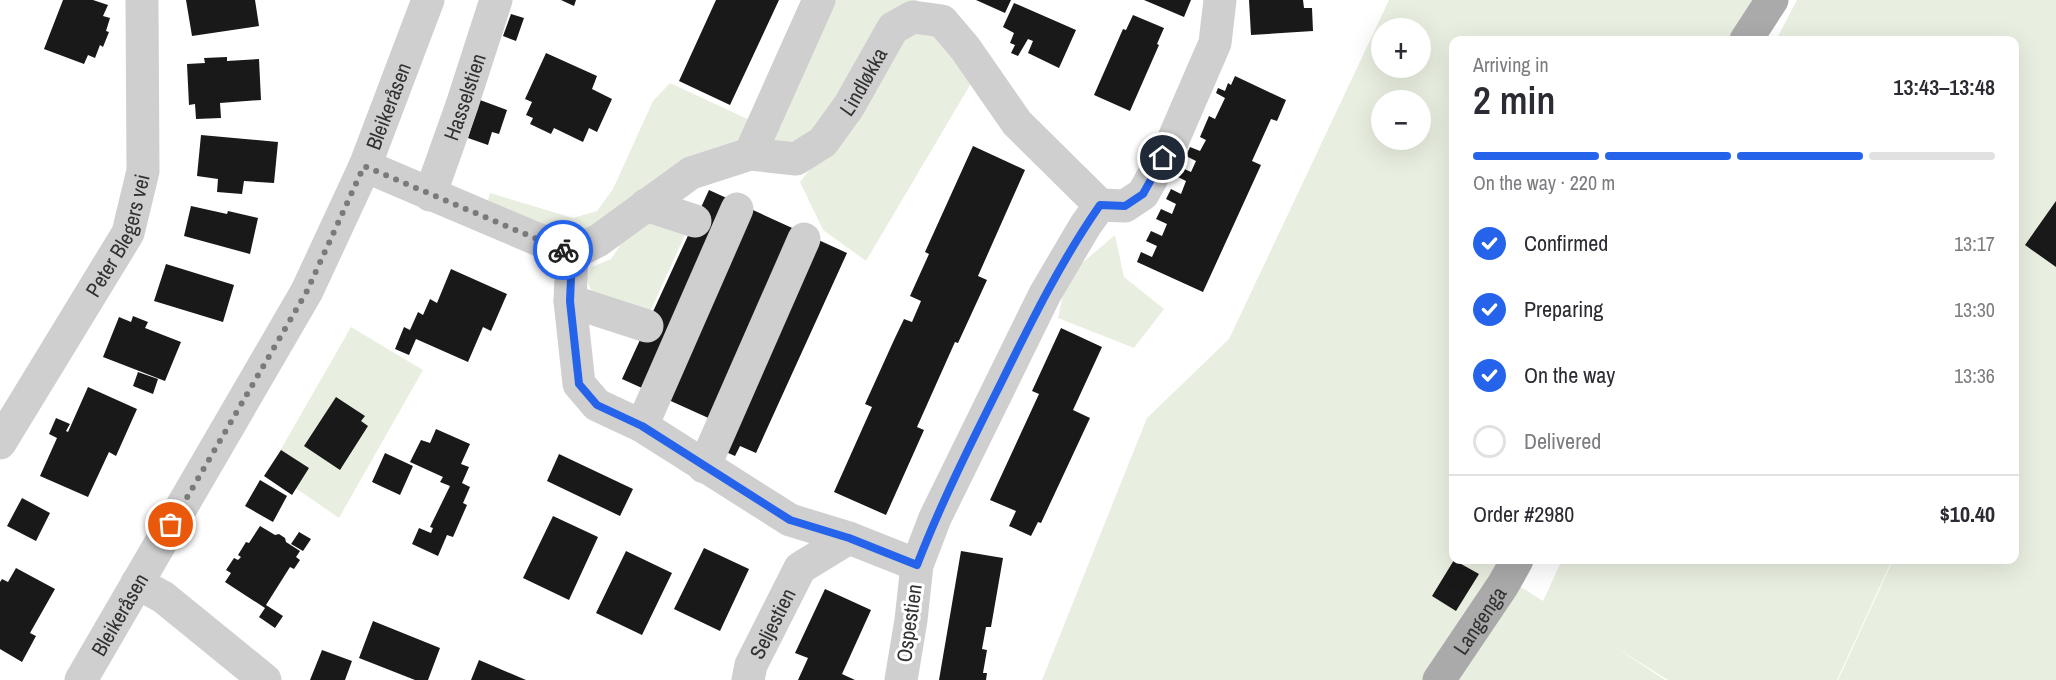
<!DOCTYPE html>
<meta charset="utf-8">
<style>
body{margin:0;font-family:"Archivo Narrow",sans-serif;background:#f2f2f3;color:#2b2b33;height:100vh;display:flex;flex-direction:column;font-size:22px;white-space:nowrap}
*{box-sizing:border-box;margin:0}
p{font-size:20px;color:#7c7c81}
.icon{flex:none;width:33px;height:33px;fill:none;stroke:currentColor;stroke-width:2;stroke-linecap:round;stroke-linejoin:round}
.map{position:relative;flex:1;overflow:hidden}
.sheet{position:absolute;left:1449px;top:36px;width:570px;height:528px;display:flex;flex-direction:column;background:#fff;border-radius:12px;box-shadow:0 6px 24px #0002}
.sheet>*{flex:none}
.buttons{position:absolute;left:1371px;top:18px;display:grid;gap:12px}
.buttons a{display:grid;place-items:center;width:60px;height:60px;border-radius:50%;background:#fff;box-shadow:0 6px 24px #0002;font-size:30px}
.pin{position:absolute;display:grid;place-items:center;width:51px;height:51px;color:#fff;margin:-26px;border:3px solid #fff;border-radius:50%;box-shadow:0 2px 6px #0007}
.courier{position:absolute;display:grid;place-items:center;width:60px;height:60px;margin:-30px;border:4px solid #2563eb;border-radius:50%;background:#fff;color:#222;box-shadow:0 2px 8px #0007}
.headline em{font-style:normal;font-weight:600}
.headline div{display:flex;flex-direction:column-reverse}
.headline{display:flex;align-items:center;justify-content:space-between;height:102px;padding:0 24px}
h1{font-size:39px;font-weight:600;line-height:45px}
.bar{display:grid;grid-template-columns:repeat(4,1fr);gap:9px 6px;align-content:center;height:72px;padding:0 24px}
.bar i{height:8px;border-radius:4px;background:#e1e1e2}
.bar .active{background:#2563eb}
.bar p{grid-column:span 4}
.line{display:flex;align-items:center;gap:15px;padding:0 24px;border-top:2px solid #e1e1e2}
.line div{flex:1}
ol{padding:0 24px;list-style:none}
li{display:flex;align-items:center;gap:18px;height:66px}
li p{margin-inline-start:auto}
li .icon{padding:6px;border-radius:50%;background:#2563eb;color:#fff;stroke-width:4}
li:last-child{color:#7c7c81}
li i{width:33px;height:33px;border:3px solid #e1e1e2;border-radius:50%}
.map>svg:first-child{display:block}
.green{fill:#e9efe0;fill-rule:evenodd}
.building{fill:#191919}
.lines{fill:none;stroke-linecap:round;stroke-linejoin:round}
.minor{stroke:#cfcfcf;stroke-width:33}
.major{stroke:#aaa;stroke-width:33}
.done{stroke:#7a7a7a;stroke-width:6;stroke-dasharray:0 10.8}
.route{stroke:#2563eb;stroke-width:8}
.labels{text-anchor:middle;dominant-baseline:central;stroke-width:6;stroke-linejoin:round;paint-order:stroke}
.street-label{font-size:21px;fill:#323232;stroke:#fff}
</style>
<div class="map">
<svg width="2056" height="680" viewBox="0 0 2056 680">
<rect width="100%" height="100%" fill="#fff"/>
<path class="green" d="M 827,0 L 918,0 L 806,145 L 770,141 Z
M 1389,0 L 1758,0 L 1739,40 L 1454,40 L 1454,560 L 1500,560 L 1496,571 L 1543,601 L 1562,560 L 1892,560 L 1837,680 L 1668,680 L 1615,647 L 1665,680 L 1042,680 L 1147,418 L 1229,339 ZM 1382,28 L 1420,28 L 1420,68 L 1382,68 ZM 1382,100 L 1420,100 L 1420,140 L 1382,140 Z
M 1797,0 L 2056,0 L 2056,680 L 1838,680 L 1893,560 L 2014,560 L 2014,40 L 1776,40 Z
M 920,33 L 939,33 L 973,80 L 866,261 L 823,230 L 800,182 L 854,112 L 903,40 Z
M 670,83 L 752,121 L 740,140 L 578,236 L 536,226 L 493,204 L 488,200 L 490,193 L 573,218 L 597,211 L 613,189 L 653,101 Z
M 650,219 L 689,226 L 649,314 L 624,307 L 591,290 L 586,279 L 592,267 L 611,259 L 621,244 Z
M 1115,235 L 1124,277 L 1164,309 L 1134,348 L 1058,318 L 1067,276 Z
M 351,327 L 423,370 L 339,518 L 269,470 Z"/>
<path class="building" d="M 63,0 L 93,0 L 108,5 L 103,16 L 110,18 L 106,31 L 109,32 L 103,47 L 100,45 L 95,58 L 88,55 L 84,64 L 44,49 Z
M 186,0 L 255,0 L 259,26 L 192,36 Z
M 561,0 L 576,0 L 574,6 Z
M 716,0 L 779,0 L 730,105 L 679,81 Z
M 976,0 L 1011,0 L 1005,13 Z
M 1144,0 L 1191,0 L 1184,17 Z
M 1249,0 L 1303,0 L 1304,8 L 1312,8 L 1313,31 L 1251,35 Z
M 1014,3 L 1076,30 L 1059,68 L 1028,53 L 1033,41 L 1028,39 L 1018,56 L 1011,53 L 1015,45 L 1010,43 L 1014,33 L 1003,27 Z
M 511,14 L 524,18 L 516,41 L 503,36 Z
M 1133,15 L 1164,28 L 1157,44 L 1159,45 L 1130,111 L 1094,95 L 1123,29 L 1126,30 Z
M 546,53 L 597,76 L 592,89 L 612,99 L 597,132 L 589,128 L 583,142 L 554,128 L 551,134 L 530,124 L 533,118 L 526,115 L 532,102 L 525,99 Z
M 227,57 L 227,61 L 259,59 L 261,100 L 220,103 L 221,118 L 196,119 L 195,104 L 189,105 L 187,64 L 205,63 L 204,58 Z
M 1235,76 L 1286,100 L 1277,121 L 1271,119 L 1252,161 L 1261,165 L 1203,292 L 1137,262 L 1141,252 L 1152,257 L 1157,246 L 1146,241 L 1151,231 L 1162,236 L 1167,224 L 1156,219 L 1161,209 L 1172,214 L 1176,204 L 1166,199 L 1171,189 L 1181,194 L 1186,181 L 1176,176 L 1180,167 L 1191,172 L 1196,161 L 1186,156 L 1190,147 L 1200,151 L 1206,140 L 1200,137 L 1209,116 L 1215,119 L 1225,98 L 1216,93 L 1218,88 L 1225,91 L 1228,83 L 1231,85 Z
M 480,100 L 507,110 L 499,134 L 492,132 L 488,145 L 468,138 Z
M 201,135 L 278,142 L 274,183 L 244,181 L 242,194 L 217,192 L 218,179 L 197,176 Z
M 973,146 L 1025,170 L 978,276 L 987,280 L 958,343 L 955,342 L 917,427 L 924,430 L 886,515 L 834,492 L 872,407 L 865,404 L 894,340 L 904,319 L 912,322 L 921,301 L 910,296 L 929,254 L 925,252 Z
M 709,190 L 847,253 L 756,453 L 740,446 L 735,456 L 726,452 L 735,430 L 622,379 Z
M 2056,201 L 2056,267 L 2025,245 Z
M 191,206 L 227,214 L 228,211 L 258,218 L 250,254 L 184,236 Z
M 166,264 L 234,285 L 223,322 L 154,301 Z
M 451,269 L 507,294 L 491,331 L 483,327 L 468,362 L 416,339 L 409,355 L 395,349 L 404,327 L 410,330 L 418,312 L 423,315 L 430,299 L 437,303 Z
M 133,316 L 148,322 L 145,328 L 181,342 L 165,381 L 103,357 L 119,317 L 131,322 Z
M 1061,328 L 1102,347 L 1073,410 L 1090,418 L 1041,523 L 1038,522 L 1031,536 L 1009,526 L 1016,511 L 990,500 L 1039,394 L 1032,391 Z
M 138,372 L 158,379 L 153,394 L 133,386 Z
M 88,387 L 137,409 L 116,456 L 109,452 L 88,497 L 40,476 L 57,438 L 49,434 L 56,418 L 70,424 L 66,431 L 68,432 Z
M 336,397 L 365,416 L 361,421 L 368,426 L 340,470 L 304,446 Z
M 436,429 L 470,444 L 461,464 L 469,467 L 462,483 L 470,487 L 463,503 L 467,505 L 453,537 L 447,535 L 438,556 L 412,544 L 419,528 L 431,533 L 433,528 L 430,527 L 450,486 L 440,482 L 443,477 L 410,462 L 421,440 L 430,443 Z
M 281,450 L 309,468 L 292,495 L 264,476 Z
M 385,453 L 413,466 L 400,495 L 372,482 Z
M 559,454 L 633,489 L 620,516 L 547,481 Z
M 260,480 L 287,496 L 273,522 L 245,506 Z
M 22,498 L 50,513 L 36,541 L 7,526 Z
M 553,516 L 598,537 L 569,600 L 523,578 Z
M 260,526 L 275,535 L 279,534 L 285,538 L 286,542 L 300,551 L 296,557 L 300,560 L 294,569 L 290,567 L 266,605 L 283,616 L 275,628 L 259,617 L 265,608 L 225,582 L 231,573 L 226,570 L 234,558 L 238,560 L 241,557 L 238,555 L 246,542 L 249,543 Z
M 299,532 L 311,539 L 303,551 L 291,544 Z
M 704,548 L 749,569 L 720,631 L 674,609 Z
M 626,551 L 672,573 L 642,635 L 596,613 Z
M 961,551 L 1003,558 L 991,627 L 986,627 L 982,649 L 987,650 L 983,673 L 987,673 L 986,680 L 939,680 Z
M 1454,560 L 1479,574 L 1456,611 L 1432,596 Z
M 16,568 L 55,589 L 30,633 L 36,636 L 22,662 L 0,649 L 0,582 L 2,579 L 8,582 Z
M 825,589 L 871,610 L 842,674 L 855,680 L 798,680 L 808,658 L 795,653 Z
M 373,621 L 440,648 L 428,680 L 415,680 L 359,658 Z
M 322,650 L 352,661 L 345,680 L 310,680 Z
M 479,660 L 526,680 L 471,680 Z"/>
<g class="lines">
<g class="minor">
<path d="M 750,154 L 819,0"/>
<path d="M 365,166 L 572,254 L 570,301 L 579,384 L 597,405 L 642,426 L 790,520 L 849,538 L 917,565"/>
<path id="s1" d="M 430,195 L 462,105 L 496,0"/>
<path d="M 646,205 L 695,221"/>
<path d="M 1100,205 L 1125,206 L 1143,194 L 1173,140 L 1215,43 L 1220,0"/>
<path id="s2" d="M 572,254 L 599,240 L 691,173 L 750,154 L 796,159 L 823,142 L 849,106 L 893,28 L 913,17 L 942,21 L 965,48 L 1017,123 L 1100,205 L 1085,226 L 1045,294 L 935,518 L 917,565 L 911,620 L 901,680"/>
<path d="M 570,301 L 647,326"/>
<path d="M 642,426 L 737,209"/>
<path id="s3" d="M 0,443 L 128,233 L 143,171 L 142,0"/>
<path d="M 704,467 L 804,239"/>
<path d="M 137,583 L 163,597 L 265,680"/>
<path id="s4" d="M 81,680 L 307,291 L 365,166 L 428,0"/>
<path id="s5" d="M 748,680 L 751,665 L 800,568 L 849,538"/>
</g>
<g class="major">
<path d="M 1746,40 L 1772,0"/>
<path id="s6" d="M 1439,680 L 1503,585 L 1517,560"/>
</g>
</g>
<g class="lines">
<path class="done" d="M 171,525 L 307,291 L 364,166 L 563,250"/>
<path class="route" d="M 563,250 L 572,254 L 570,301 L 579,384 L 597,405 L 642,426 L 790,520 L 849,538 L 917,565 C 941,503 971,443 1001,383 C 1031,322 1061,261 1100,205 L 1125,206 L 1143,194 L 1163,158"/>
</g>
<g class="labels">
<g class="street-label">
<text stroke="none"><textPath href="#s2" startOffset="357">Lindløkka</textPath></text>
<text stroke="none"><textPath href="#s1" startOffset="104">Hasselstien</textPath></text>
<text stroke="none"><textPath href="#s4" startOffset="652">Bleikeråsen</textPath></text>
<text stroke="none"><textPath href="#s3" startOffset="240">Peter Blegers vei</textPath></text>
<text stroke="none"><textPath href="#s4" startOffset="76">Bleikeråsen</textPath></text>
<text stroke="none"><textPath href="#s6" startOffset="72">Langenga</textPath></text>
<text stroke="none"><textPath href="#s5" startOffset="62">Seljestien</textPath></text>
<text transform="translate(909 623) rotate(-82)">Ospestien</text>
</g>
</g>
</svg>
<div class="buttons">
<a>+</a>
<a>−</a>
</div>
<div class="pin" style="left:171px;top:525px;background:#ea580c"><svg class="icon" aria-label="bag" viewBox="0 0 24 24"><path d="M5 8h14l-1 12H6zM9 8a3 3 0 0 1 6 0"/></svg></div>
<div class="pin" style="left:1163px;top:158px;background:#1f2937"><svg class="icon" aria-label="home" viewBox="0 0 24 24"><path d="M3 11l9-7 9 7M6 9v11h12V9"/></svg></div>
<div class="courier" style="left:563px;top:250px"><svg class="icon" aria-label="bike" viewBox="0 0 24 24"><circle cx="6" cy="16" r="4"/><circle cx="18" cy="16" r="4"/><path d="M6 16l4-8h5l3 8M10 8l3 8H6M13 5h3"/></svg></div>
<section class="sheet">
<div class="headline"><div><h1>2 min</h1><p>Arriving in</p></div><em>13:43–13:48</em></div>
<div class="bar"><i class="active"></i><i class="active"></i><i class="active"></i><i></i><p>On the way · 220 m</p></div>
<ol>
<li><svg class="icon" aria-label="check" viewBox="0 0 24 24"><path d="M5 12l5 5 9-10"/></svg>Confirmed<p>13:17</p></li>
<li><svg class="icon" aria-label="check" viewBox="0 0 24 24"><path d="M5 12l5 5 9-10"/></svg>Preparing<p>13:30</p></li>
<li><svg class="icon" aria-label="check" viewBox="0 0 24 24"><path d="M5 12l5 5 9-10"/></svg>On the way<p>13:36</p></li>
<li><i></i>Delivered</li>
</ol>
<div class="line" style="height:78px"><div>Order #2980</div><b>$10.40</b></div>
</section>
</div>
